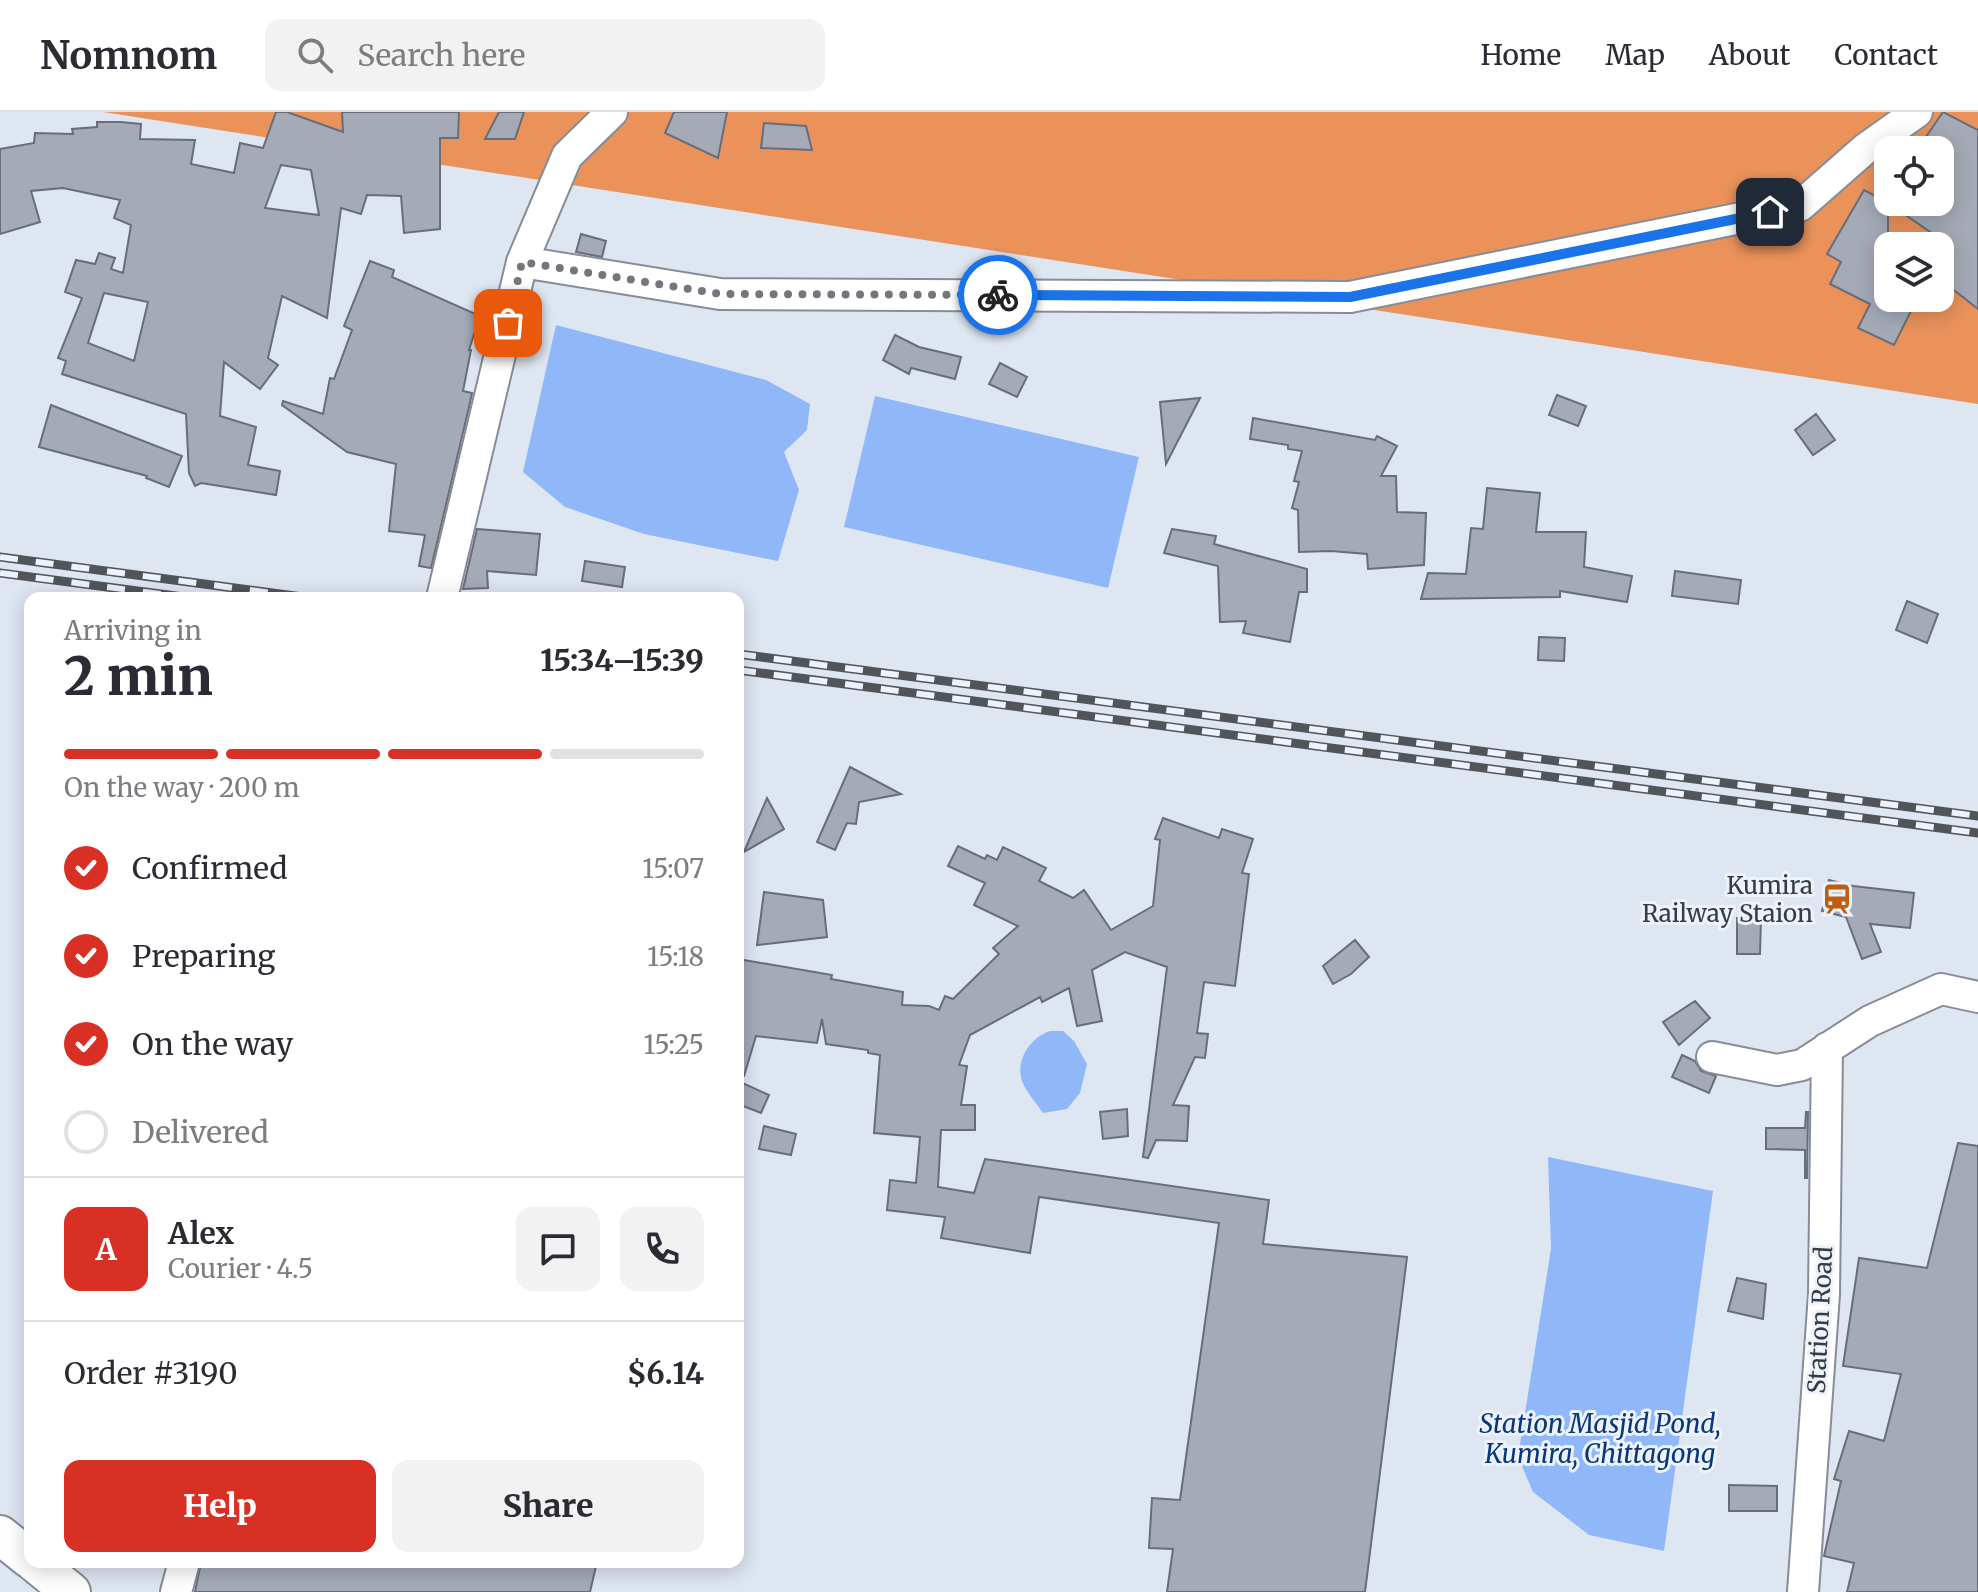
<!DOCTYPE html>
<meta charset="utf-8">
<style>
body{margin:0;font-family:Merriweather,serif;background:#f2f2f3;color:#2b2b33;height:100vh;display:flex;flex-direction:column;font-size:30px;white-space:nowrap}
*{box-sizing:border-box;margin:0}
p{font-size:26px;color:#7c7c81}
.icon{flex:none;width:44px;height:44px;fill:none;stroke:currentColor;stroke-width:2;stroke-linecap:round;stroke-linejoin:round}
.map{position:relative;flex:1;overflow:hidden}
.drawer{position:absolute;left:24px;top:480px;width:720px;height:976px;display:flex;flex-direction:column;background:#fff;border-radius:16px;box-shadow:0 4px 20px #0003}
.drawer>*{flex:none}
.fabs{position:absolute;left:1874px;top:24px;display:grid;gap:16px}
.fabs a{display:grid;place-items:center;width:80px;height:80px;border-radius:16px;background:#fff;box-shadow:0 4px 20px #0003;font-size:40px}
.pin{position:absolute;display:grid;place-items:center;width:68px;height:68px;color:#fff;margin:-34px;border-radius:16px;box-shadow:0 4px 12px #0006}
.courier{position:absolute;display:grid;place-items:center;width:80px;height:80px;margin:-40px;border:6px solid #1a73e8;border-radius:50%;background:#fff;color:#222;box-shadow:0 2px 10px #0007}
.headline em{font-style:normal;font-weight:800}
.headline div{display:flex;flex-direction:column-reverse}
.headline{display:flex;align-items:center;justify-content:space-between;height:136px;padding:0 40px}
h1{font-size:52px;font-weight:800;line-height:60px}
.bar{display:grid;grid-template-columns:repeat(4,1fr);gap:12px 8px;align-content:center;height:96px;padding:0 40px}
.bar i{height:10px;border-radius:6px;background:#e1e1e2}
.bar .selected{background:#d93025}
.bar p{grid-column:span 4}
.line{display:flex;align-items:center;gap:20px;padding:0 40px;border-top:2px solid #e1e1e2}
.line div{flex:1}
.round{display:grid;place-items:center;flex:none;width:84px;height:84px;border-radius:16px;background:#f2f2f3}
ol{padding:0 40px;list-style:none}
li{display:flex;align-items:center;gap:24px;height:88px}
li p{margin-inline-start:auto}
li .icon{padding:8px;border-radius:50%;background:#d93025;color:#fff;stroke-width:4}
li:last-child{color:#7c7c81}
li i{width:44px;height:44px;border:4px solid #e1e1e2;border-radius:50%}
.cta{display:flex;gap:16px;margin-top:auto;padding:16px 40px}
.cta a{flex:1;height:92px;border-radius:16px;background:#d93025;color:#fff;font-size:32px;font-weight:800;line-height:92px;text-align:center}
.cta a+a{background:#f2f2f3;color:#2b2b33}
header{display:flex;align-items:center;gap:48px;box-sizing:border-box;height:112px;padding:0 40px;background:#fff;border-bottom:2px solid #e1e1e2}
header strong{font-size:38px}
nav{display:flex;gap:44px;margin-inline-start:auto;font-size:28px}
.search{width:560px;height:72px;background:#f2f2f3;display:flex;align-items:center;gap:20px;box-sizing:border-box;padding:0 28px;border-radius:16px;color:#7c7c81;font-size:30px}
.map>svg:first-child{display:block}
.forest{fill:#ea925a;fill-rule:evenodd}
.water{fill:#90b8f8}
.building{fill:#a4abb7;stroke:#686e79;stroke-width:2;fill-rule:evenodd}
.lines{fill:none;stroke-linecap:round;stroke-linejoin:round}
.minor-casing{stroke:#868d98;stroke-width:34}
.tertiary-casing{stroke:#868d98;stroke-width:42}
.minor{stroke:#fff;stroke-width:30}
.tertiary{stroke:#fff;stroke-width:38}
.rail-casing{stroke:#515459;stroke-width:9}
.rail{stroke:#edf3fd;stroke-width:6;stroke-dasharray:18;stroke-linecap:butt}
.done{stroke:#72777e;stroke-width:8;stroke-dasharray:0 14.4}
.route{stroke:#1a73e8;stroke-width:10}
.labels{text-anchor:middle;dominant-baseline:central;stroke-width:6;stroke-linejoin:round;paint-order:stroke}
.poi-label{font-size:24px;fill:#383b3f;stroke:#edf3fd;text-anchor:end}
.street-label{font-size:24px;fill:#383b3f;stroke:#edf3fd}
.water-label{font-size:26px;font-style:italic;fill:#0a367b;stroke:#edf3fd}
</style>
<header>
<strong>Nomnom</strong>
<div class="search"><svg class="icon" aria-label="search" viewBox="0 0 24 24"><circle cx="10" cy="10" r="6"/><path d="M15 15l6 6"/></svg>Search here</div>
<nav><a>Home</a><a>Map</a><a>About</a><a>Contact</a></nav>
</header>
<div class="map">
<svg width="1978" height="1480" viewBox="0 0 1978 1480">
<rect width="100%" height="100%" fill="#dee6f2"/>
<path class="forest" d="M 103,0 L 1978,0 L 1978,292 ZM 1888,38 L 1940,38 L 1940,90 L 1888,90 ZM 1888,134 L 1940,134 L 1940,186 L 1888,186 Z"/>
<path class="water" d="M 556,213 L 766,268 L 810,292 L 807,318 L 784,340 L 799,378 L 778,449 L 644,422 L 565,395 L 523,360 Z
M 875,284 L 1139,345 L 1108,476 L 844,415 Z
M 1050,919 L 1063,919 L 1074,929 L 1087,952 L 1080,981 L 1067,997 L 1043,1001 C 1037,992 1026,980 1022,969 C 1015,948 1031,925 1050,919 Z
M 1548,1045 L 1713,1079 L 1664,1439 L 1589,1423 L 1533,1380 L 1518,1345 L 1551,1137 Z"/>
<path class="building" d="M 276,0 L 287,0 L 343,20 L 342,0 L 459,0 L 458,26 L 440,26 L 440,117 L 404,121 L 401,84 L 367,83 L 361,102 L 341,96 L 327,206 L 282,184 L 268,246 L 278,253 L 260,277 L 224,250 L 220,304 L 256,315 L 248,353 L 280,359 L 276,383 L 201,371 L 195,374 L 189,361 L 186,302 L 62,262 L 66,249 L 58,246 L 82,186 L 65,180 L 76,148 L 95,152 L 99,141 L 115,146 L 111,157 L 123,161 L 131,113 L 114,106 L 120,88 L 63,76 L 31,79 L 40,110 L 0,122 L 0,37 L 34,31 L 35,21 L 73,22 L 72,17 L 97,15 L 97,10 L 121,10 L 141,12 L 140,27 L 195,28 L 191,52 L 234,61 L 240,31 L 263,36 ZM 281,53 L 311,58 L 319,103 L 265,96 ZM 104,181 L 148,190 L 134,249 L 88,231 Z
M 499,0 L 524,0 L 515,27 L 485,27 Z
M 674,0 L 727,0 L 718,46 L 665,21 Z
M 1943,0 L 1978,18 L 1978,197 L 1940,167 L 1940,134 L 1929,134 L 1936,124 L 1888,91 L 1888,195 L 1894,186 L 1913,195 L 1894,233 L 1858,216 L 1870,192 L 1830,172 L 1841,150 L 1827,142 L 1864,78 L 1887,90 L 1940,90 L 1940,38 L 1917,38 Z
M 764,11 L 806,14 L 812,38 L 761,36 Z
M 581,122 L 606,129 L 602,145 L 576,140 Z
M 370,149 L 394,158 L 392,165 L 480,204 L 469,238 L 471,238 L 463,279 L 472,281 L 469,295 L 431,456 L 419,454 L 425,423 L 389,419 L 396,352 L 347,340 L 282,293 L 283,289 L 323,302 L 330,266 L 334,267 L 352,218 L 344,214 Z
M 895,223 L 919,235 L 961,245 L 955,267 L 911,256 L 909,262 L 883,248 Z
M 1000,251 L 1027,265 L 1017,285 L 989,272 Z
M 1557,283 L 1586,294 L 1578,314 L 1549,303 Z
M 1200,286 L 1166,352 L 1160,290 Z
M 51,293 L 182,344 L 169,375 L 146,366 L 147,364 L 39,335 Z
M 1816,302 L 1835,328 L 1813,343 L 1795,318 Z
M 1253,306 L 1375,328 L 1377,324 L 1397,334 L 1381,364 L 1396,364 L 1397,400 L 1426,401 L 1424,453 L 1368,457 L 1367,442 L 1331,439 L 1299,440 L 1298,398 L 1292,396 L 1299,370 L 1294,369 L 1302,339 L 1288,337 L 1288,333 L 1250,327 Z
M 1487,376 L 1540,381 L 1536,420 L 1586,420 L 1584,455 L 1632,464 L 1627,490 L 1560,479 L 1560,485 L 1421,487 L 1428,461 L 1466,462 L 1471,416 L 1483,417 Z
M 477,417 L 540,422 L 536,463 L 487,459 L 488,476 L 463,477 Z
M 1172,417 L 1216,424 L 1214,432 L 1307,457 L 1307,480 L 1299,480 L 1290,530 L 1243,521 L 1246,509 L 1220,510 L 1218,454 L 1164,441 Z
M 585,449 L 625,455 L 622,475 L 582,469 Z
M 1675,459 L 1741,468 L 1738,492 L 1672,484 Z
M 1907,489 L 1938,502 L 1927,531 L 1896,518 Z
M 1539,525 L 1565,526 L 1564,549 L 1538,548 Z
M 850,655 L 901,682 L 859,690 L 856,712 L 847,711 L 835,738 L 817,730 Z
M 767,686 L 784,717 L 744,740 Z
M 1163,706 L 1219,726 L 1222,717 L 1253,727 L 1242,761 L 1249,762 L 1235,874 L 1204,870 L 1197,921 L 1208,922 L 1205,946 L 1195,945 L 1173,993 L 1189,994 L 1187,1029 L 1156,1028 L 1148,1046 L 1143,1045 L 1167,855 L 1125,840 L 1092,858 L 1102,909 L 1077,914 L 1069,876 L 1042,890 L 1040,885 L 970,923 L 959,953 L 967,954 L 961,993 L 975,993 L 975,1018 L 941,1018 L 938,1075 L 974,1081 L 985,1047 L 1269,1088 L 1263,1132 L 1407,1145 L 1365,1480 L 1167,1480 L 1173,1437 L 1149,1436 L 1152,1386 L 1180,1388 L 1219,1111 L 1039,1085 L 1030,1141 L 941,1126 L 945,1105 L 887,1098 L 890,1068 L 916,1071 L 920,1025 L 874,1021 L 880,943 L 868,941 L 868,938 L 826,932 L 822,907 L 817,931 L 756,924 L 744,964 L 738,964 L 738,847 L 832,863 L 831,867 L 903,880 L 902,893 L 929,894 L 939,898 L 945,884 L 953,887 L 999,842 L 993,836 L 1018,814 L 974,793 L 985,771 L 948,754 L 958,734 L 985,747 L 987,743 L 997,748 L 1003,735 L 1046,756 L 1039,769 L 1073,786 L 1084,778 L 1111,818 L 1153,794 L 1160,728 L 1155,727 Z
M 1829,768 L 1853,774 L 1914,781 L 1910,816 L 1870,812 L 1881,840 L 1862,847 L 1846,805 L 1822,799 Z
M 764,780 L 823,788 L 827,825 L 757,833 Z
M 1737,806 L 1761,806 L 1760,842 L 1737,842 Z
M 1355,828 L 1369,845 L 1351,862 L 1333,872 L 1323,854 Z
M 1695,889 L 1710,906 L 1679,933 L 1663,910 Z
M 1682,943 L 1695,949 L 1701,959 L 1716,964 L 1709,981 L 1672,965 Z
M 738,969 L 769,983 L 761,1001 L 738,992 Z
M 1127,997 L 1128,1024 L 1103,1027 L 1100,1000 Z
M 1806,1000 L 1808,1000 L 1807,1066 L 1805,1066 L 1805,1038 L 1766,1037 L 1766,1016 L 1805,1016 Z
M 764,1014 L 796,1022 L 791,1043 L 759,1037 Z
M 1958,1031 L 1978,1034 L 1978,1480 L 1847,1480 L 1854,1451 L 1824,1444 L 1841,1369 L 1834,1367 L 1849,1319 L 1884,1329 L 1901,1262 L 1843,1254 L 1859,1146 L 1927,1156 Z
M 1737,1166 L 1766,1172 L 1763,1207 L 1728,1199 Z
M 1729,1373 L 1777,1374 L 1777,1399 L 1729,1399 Z
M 201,1450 L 597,1450 L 590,1480 L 195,1480 Z"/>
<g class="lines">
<g class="minor-casing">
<path id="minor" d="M 522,150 L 720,182 L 1350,185 L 1800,94 L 1865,37 L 1917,0
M 442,486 L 522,150 L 567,44 L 612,0
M 1712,945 L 1777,958 L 1802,953 L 1870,909 L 1941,877 L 1978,885
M 176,1480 L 184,1450
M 1803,1480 L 1824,1182 L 1827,936"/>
</g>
<g class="tertiary-casing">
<path id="tertiary" d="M 0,1423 L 30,1447
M 34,1450 L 71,1480"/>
</g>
<use href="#minor" class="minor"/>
<use href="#tertiary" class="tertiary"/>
<g class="rail-casing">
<path id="rail" d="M 0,445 L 310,486
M 0,461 L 191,486
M 738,542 L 1978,704
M 738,558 L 1978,721"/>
</g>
<use href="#rail" class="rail"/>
</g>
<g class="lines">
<path class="done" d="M 508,211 L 522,150 L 720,182 L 998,183"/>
<path class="route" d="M 998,183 L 1350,185 L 1770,100"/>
</g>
<defs>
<g id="station-bare" transform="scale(2.4)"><path d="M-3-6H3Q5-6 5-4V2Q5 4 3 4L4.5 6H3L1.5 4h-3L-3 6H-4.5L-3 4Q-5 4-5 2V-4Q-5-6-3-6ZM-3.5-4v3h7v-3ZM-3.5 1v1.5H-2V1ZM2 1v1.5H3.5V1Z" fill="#bc5f10" stroke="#edf3fd" stroke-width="2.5" paint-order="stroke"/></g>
</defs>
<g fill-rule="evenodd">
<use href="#station-bare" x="1837" y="787"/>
</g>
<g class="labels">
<g class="poi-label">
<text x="1813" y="773">Kumira<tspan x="1813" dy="28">Railway Staion</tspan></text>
</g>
<g class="street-label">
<text transform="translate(1820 1208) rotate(-87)">Station Road</text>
</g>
<g class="water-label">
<text x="1600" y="1311">Station Masjid Pond,<tspan x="1600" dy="30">Kumira, Chittagong</tspan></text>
</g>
</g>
</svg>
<div class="fabs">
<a><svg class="icon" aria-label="locate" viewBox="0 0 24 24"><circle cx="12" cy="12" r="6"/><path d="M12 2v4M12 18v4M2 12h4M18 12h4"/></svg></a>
<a><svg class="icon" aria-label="layers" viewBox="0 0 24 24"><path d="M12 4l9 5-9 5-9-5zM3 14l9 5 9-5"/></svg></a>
</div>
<div class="pin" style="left:508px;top:211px;background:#ea580c"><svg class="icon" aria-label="bag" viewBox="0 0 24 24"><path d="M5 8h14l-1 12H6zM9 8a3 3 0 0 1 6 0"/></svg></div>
<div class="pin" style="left:1770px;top:100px;background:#1f2937"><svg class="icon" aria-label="home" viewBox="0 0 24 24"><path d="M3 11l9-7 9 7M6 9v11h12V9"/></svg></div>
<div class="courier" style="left:998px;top:183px"><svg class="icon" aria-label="bike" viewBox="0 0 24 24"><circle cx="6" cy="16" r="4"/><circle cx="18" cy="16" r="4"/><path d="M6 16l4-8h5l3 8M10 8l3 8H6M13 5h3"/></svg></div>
<section class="drawer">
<div class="headline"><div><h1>2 min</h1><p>Arriving in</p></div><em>15:34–15:39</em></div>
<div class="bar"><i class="selected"></i><i class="selected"></i><i class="selected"></i><i></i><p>On the way · 200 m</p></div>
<ol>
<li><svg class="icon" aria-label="check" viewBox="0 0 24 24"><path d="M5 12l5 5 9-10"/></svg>Confirmed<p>15:07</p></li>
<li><svg class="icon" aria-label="check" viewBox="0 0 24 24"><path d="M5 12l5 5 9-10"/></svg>Preparing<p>15:18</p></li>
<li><svg class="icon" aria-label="check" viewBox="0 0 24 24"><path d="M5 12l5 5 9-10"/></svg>On the way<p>15:25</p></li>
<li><i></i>Delivered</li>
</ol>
<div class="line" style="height:144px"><b class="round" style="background:#d93025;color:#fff">A</b><div><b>Alex</b><p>Courier · 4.5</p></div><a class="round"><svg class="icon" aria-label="chat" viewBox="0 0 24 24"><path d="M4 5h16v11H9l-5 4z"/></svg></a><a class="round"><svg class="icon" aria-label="phone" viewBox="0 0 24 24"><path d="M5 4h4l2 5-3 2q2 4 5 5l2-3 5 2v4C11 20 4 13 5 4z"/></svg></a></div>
<div class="line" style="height:104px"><div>Order #3190</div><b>$6.14</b></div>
<div class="cta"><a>Help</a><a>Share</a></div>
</section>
</div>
